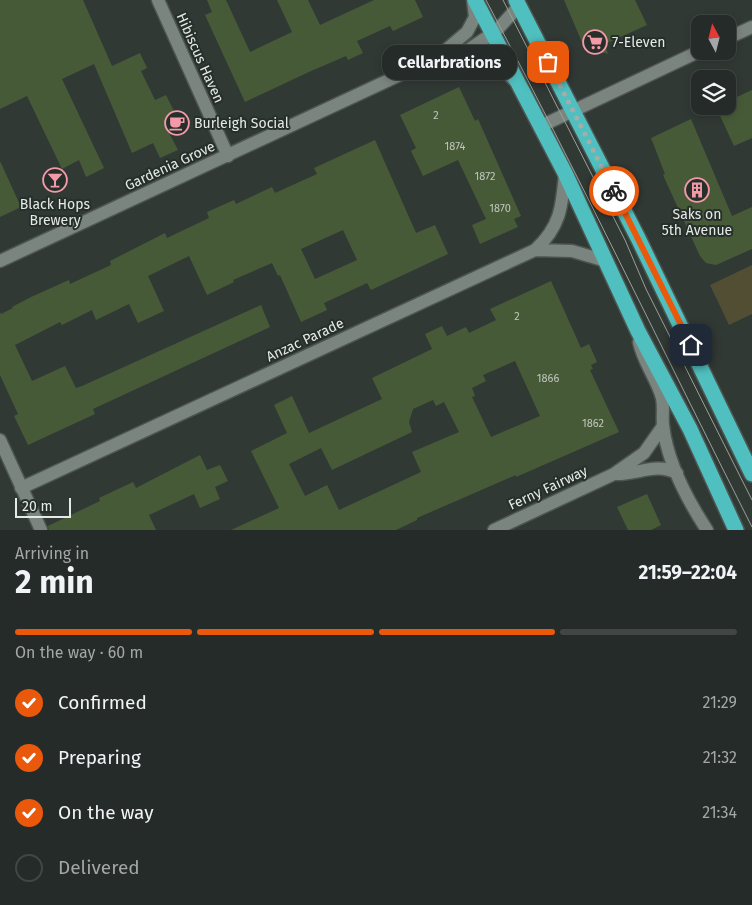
<!DOCTYPE html>
<meta charset="utf-8">
<style>
body{margin:0;font-family:"Fira Sans",sans-serif;background:#2d3330;color:#f1f3f6;height:100vh;display:flex;flex-direction:column;font-size:19px;white-space:nowrap}
*{box-sizing:border-box;margin:0}
p{font-size:16px;color:#a3a7a8}
.icon{flex:none;width:28px;height:28px;fill:none;stroke:currentColor;stroke-width:2;stroke-linecap:round;stroke-linejoin:round}
.map{position:relative;height:530px;overflow:hidden}
.side{display:flex;flex-direction:column;background:#252b28;flex:1}
.side>*{flex:none}
.needle{width:32px;rotate:353deg}
.fabs{position:absolute;left:691px;top:15px;display:grid;gap:10px}
.fabs a{display:grid;place-items:center;width:45px;height:45px;border-radius:10px;background:#252b28;box-shadow:0 2px 8px #0003,0 0 0 1px #424745;font-size:25px}
.scale{position:absolute;left:15px;bottom:12px;width:56px;box-sizing:border-box;padding-left:5px;border:2px solid #e5eae7;border-top:0;font-size:14px;line-height:18px;white-space:nowrap;color:#e5eae7;-webkit-text-stroke:4px #272f2b;paint-order:stroke}
.pin{position:absolute;display:grid;place-items:center;width:42px;height:42px;color:#fff;margin:-21px;border-radius:10px;box-shadow:0 2px 8px #0006}
.courier{position:absolute;display:grid;place-items:center;width:50px;height:50px;margin:-25px;border:4px solid #ea580c;border-radius:50%;background:#fff;color:#222;box-shadow:0 1px 6px #0007}
.bubble{position:absolute;height:35px;border-radius:15px;background:#252b28;box-shadow:0 2px 8px #0003,0 0 0 1px #424745;font-size:16px;font-weight:700;line-height:35px;text-align:center}
.summary em{font-style:normal;font-weight:700}
.summary div{display:flex;flex-direction:column-reverse}
.summary{display:flex;align-items:center;justify-content:space-between;height:85px;padding:0 15px}
h1{font-size:32px;font-weight:700;line-height:38px}
.bar{display:grid;grid-template-columns:repeat(4,1fr);gap:8px 5px;align-content:center;height:60px;padding:0 15px}
.bar i{height:6px;border-radius:4px;background:#424745}
.bar .on{background:#ea580c}
.bar p{grid-column:span 4}
ol{padding:0 15px;list-style:none}
li{display:flex;align-items:center;gap:15px;height:55px}
li p{margin-inline-start:auto}
li .icon{padding:5px;border-radius:50%;background:#ea580c;color:#fff;stroke-width:4}
li:last-child{color:#a3a7a8}
li i{width:28px;height:28px;border:2px solid #424745;border-radius:50%}
.map>svg:first-child{display:block}
.green{fill:#514e34}
.building{fill:#475a38;fill-rule:evenodd}
.lines{fill:none;stroke-linecap:round;stroke-linejoin:round}
.minor-casing{stroke:#4d5551;stroke-width:15}
.highway-casing{stroke:#4d5551;stroke-width:18}
.minor{stroke:#7b8580;stroke-width:12}
.highway{stroke:#4fc0bf;stroke-width:15}
.tram{stroke:#999f9c;stroke-width:1}
.done{stroke:#a6aca9;stroke-width:5;stroke-dasharray:0 9}
.route{stroke:#ea580c;stroke-width:6}
.labels{text-anchor:middle;dominant-baseline:central;stroke-width:4;stroke-linejoin:round;paint-order:stroke}
.number-label{font-size:11px;fill:#bec6bb}
.poi-label{font-size:14px;fill:#e5eae7;stroke:#272f2b;text-anchor:start}
.street-label{font-size:14px;fill:#e5eae7;stroke:#272f2b}
</style>
<div class="map">
<svg width="752" height="530" viewBox="0 0 752 530">
<rect width="100%" height="100%" fill="#313935"/>
<path class="green" d="M 752,265 L 752,314 L 729,325 L 710,285 Z"/>
<path class="building" d="M 0,0 L 83,0 L 112,66 L 140,53 L 147,68 L 141,71 L 155,100 L 166,95 L 182,127 L 169,133 L 178,150 L 160,158 L 153,143 L 132,153 L 94,64 L 62,79 L 104,168 L 86,177 L 79,160 L 62,169 L 27,96 L 0,109 Z
M 207,0 L 226,0 L 250,52 L 292,32 L 277,0 L 308,0 L 320,25 L 374,0 L 415,0 L 423,17 L 393,31 L 390,26 L 357,41 L 363,53 L 348,60 L 346,56 L 311,71 L 245,102 L 205,15 L 212,12 Z
M 564,0 L 635,0 L 647,25 L 605,44 L 608,54 L 584,47 Z
M 459,87 L 475,121 L 478,119 L 521,216 L 514,219 L 518,227 L 480,244 L 472,225 L 486,219 L 458,160 L 423,176 L 411,151 L 416,148 L 400,115 Z
M 752,90 L 752,138 L 734,146 L 716,107 L 728,106 L 728,101 Z
M 691,119 L 732,216 L 752,207 L 752,249 L 716,265 L 706,263 L 700,256 L 663,175 L 665,174 L 651,138 Z
M 375,140 L 416,233 L 435,225 L 448,254 L 371,290 L 367,283 L 324,303 L 327,310 L 301,322 L 280,275 L 278,276 L 272,263 L 233,280 L 234,282 L 207,295 L 189,256 L 148,276 L 164,311 L 138,323 L 129,304 L 96,320 L 92,310 L 62,325 L 60,322 L 15,345 L 32,381 L 65,366 L 76,388 L 82,386 L 261,305 L 270,327 L 93,409 L 95,414 L 28,445 L 14,416 L 18,414 L 0,375 L 0,312 L 1,314 L 13,308 L 12,307 L 31,297 L 69,280 L 70,284 L 111,265 L 110,261 L 165,233 L 167,238 L 209,218 L 207,212 L 234,200 L 236,204 L 272,187 L 275,193 L 317,174 L 314,168 ZM 343,230 L 357,260 L 315,279 L 301,249 Z
M 0,161 L 21,207 L 0,217 Z
M 551,281 L 581,348 L 589,344 L 597,362 L 591,365 L 593,369 L 590,370 L 619,432 L 516,477 L 516,475 L 417,518 L 417,520 L 396,530 L 231,530 L 279,508 L 251,451 L 287,433 L 274,405 L 292,396 L 309,433 L 382,399 L 372,378 L 432,349 L 425,334 L 442,326 L 447,336 L 466,327 L 469,333 L 496,320 L 490,309 ZM 515,361 L 540,416 L 491,437 L 472,397 L 475,396 L 472,388 L 486,381 L 483,375 ZM 433,400 L 436,406 L 444,402 L 459,432 L 412,452 L 421,472 L 339,510 L 327,485 L 305,496 L 289,464 L 321,448 L 332,470 L 412,432 L 409,422 L 413,409 Z
M 200,455 L 207,470 L 220,465 L 228,481 L 215,487 L 220,499 L 200,508 L 194,494 L 149,515 L 156,530 L 49,530 L 48,526 L 100,501 L 99,498 L 133,482 L 136,488 Z
M 647,494 L 661,525 L 651,530 L 628,530 L 617,507 Z"/>
<g class="lines">
<g class="minor-casing">
<path id="minor" d="M 158,0 L 228,156
M 728,38 L 752,27
M 468,50 L 496,31 L 519,6
M 440,55 L 467,32 L 475,17 L 473,0
M 541,126 L 700,51
M 535,250 C 561,226 562,206 565,173
M 0,261 L 434,59 L 468,50 L 499,65 L 514,80
M 639,342 C 643,362 657,379 662,398 C 664,407 662,417 663,425 C 667,461 688,501 707,530
M 0,440 L 41,530
M 614,474 C 639,475 654,462 677,473
M 21,488 L 535,250 L 572,251 L 606,261
M 494,530 L 614,474 L 644,453 L 663,426"/>
</g>
<g class="highway-casing">
<path id="highway" d="M 475,0 L 565,173 L 638,331 L 690,429 L 736,530
M 516,0 L 638,238 L 752,474"/>
</g>
<use href="#minor" class="minor"/>
<use href="#highway" class="highway"/>
<path class="tram" d="M 486,0 C 578,174 663,351 752,527
M 503,0 L 625,240 L 646,289 L 752,500"/>
</g>
<g class="lines">
<path class="done" d="M 548,62 L 614,191"/>
<path class="route" d="M 614,191 L 691,345"/>
</g>
<defs>
<g id="supermarket-ring" transform="scale(1.25)"><circle r="9.5" fill="#272f2b" stroke="#f39aa9" stroke-width="1.5"/><path d="M-6-5.5h2.5l.6 2H6L4.5 2H-2.5L-4.4-4H-6ZM-1.5 3.2a1.3 1.3 0 1 0 .1 0ZM3 3.2a1.3 1.3 0 1 0 .1 0Z" fill="#f39aa9"/></g>
<g id="cafe-ring" transform="scale(1.25)"><circle r="9.5" fill="#272f2b" stroke="#f39aa9" stroke-width="1.5"/><path d="M-5.5-4.5H6V0H3Q3 3.5 0 3.5H-2.5Q-5.5 3.5-5.5 0ZM3-3.2v2h1.7v-2ZM-6 4.5H4V6H-6Z" fill="#f39aa9"/></g>
<g id="bar-ring" transform="scale(1.25)"><circle r="9.5" fill="#272f2b" stroke="#f39aa9" stroke-width="1.5"/><path d="M-6-5H6L.8 .8V4.5H3.5V6h-7V4.5H-.8V.8Z" fill="#f39aa9"/></g>
<g id="building-ring" transform="scale(1.25)"><circle r="9.5" fill="#272f2b" stroke="#f39aa9" stroke-width="1.5"/><path d="M-4-6H4V6H1V3H-1V6H-4ZM-2.5-4.3h1.7v1.8h-1.7ZM.8-4.3h1.7v1.8H.8ZM-2.5-1h1.7V.8h-1.7ZM.8-1h1.7V.8H.8Z" fill="#f39aa9"/></g>
</defs>
<g fill-rule="evenodd">
<use href="#supermarket-ring" x="595" y="42"/>
<use href="#cafe-ring" x="177" y="123"/>
<use href="#bar-ring" x="55" y="180"/>
<use href="#building-ring" x="697" y="190"/>
</g>
<g class="labels">
<g class="number-label">
<text x="436" y="115">2</text>
<text x="455" y="146">1874</text>
<text x="485" y="176">1872</text>
<text x="500" y="208">1870</text>
<text x="517" y="316">2</text>
<text x="548" y="378">1866</text>
<text x="593" y="423">1862</text>
</g>
<g class="poi-label">
<text x="612" y="42">7-Eleven</text>
<text x="194" y="123">Burleigh Social</text>
<text x="55" y="204" text-anchor="middle">Black Hops<tspan x="55" dy="16">Brewery</tspan></text>
<text x="697" y="214" text-anchor="middle">Saks on<tspan x="697" dy="16">5th Avenue</tspan></text>
</g>
<g class="street-label">
<text transform="translate(200 58) rotate(66)">Hibiscus Haven</text>
<text transform="translate(170 166) rotate(-25)">Gardenia Grove</text>
<text transform="translate(305 340) rotate(-25)">Anzac Parade</text>
<text transform="translate(548 488) rotate(-25)">Ferny Fairway</text>
</g>
</g>
</svg>
<div class="fabs">
<a><svg class="needle" viewBox="-14 -14 28 28"><path d="M0-13l5 13h-10z" fill="#e53935"/><path d="M0 13l5-13h-10z" fill="#a3a7a8"/></svg></a>
<a><svg class="icon" aria-label="layers" viewBox="0 0 24 24"><path d="M12 4l9 5-9 5-9-5zM3 14l9 5 9-5"/></svg></a>
</div>
<div class="scale">20 m</div>
<div class="pin" style="left:548px;top:62px;background:#ea580c"><svg class="icon" aria-label="bag" viewBox="0 0 24 24"><path d="M5 8h14l-1 12H6zM9 8a3 3 0 0 1 6 0"/></svg></div>
<div class="pin" style="left:691px;top:345px;background:#1f2937"><svg class="icon" aria-label="home" viewBox="0 0 24 24"><path d="M3 11l9-7 9 7M6 9v11h12V9"/></svg></div>
<div class="courier" style="left:614px;top:191px"><svg class="icon" aria-label="bike" viewBox="0 0 24 24"><circle cx="6" cy="16" r="4"/><circle cx="18" cy="16" r="4"/><path d="M6 16l4-8h5l3 8M10 8l3 8H6M13 5h3"/></svg></div>
<div class="bubble" style="left:382px;top:45px;width:135px">Cellarbrations</div>
</div>
<section class="side">
<div class="summary"><div><h1>2 min</h1><p>Arriving in</p></div><em>21:59–22:04</em></div>
<div class="bar"><i class="on"></i><i class="on"></i><i class="on"></i><i></i><p>On the way · 60 m</p></div>
<ol>
<li><svg class="icon" aria-label="check" viewBox="0 0 24 24"><path d="M5 12l5 5 9-10"/></svg>Confirmed<p>21:29</p></li>
<li><svg class="icon" aria-label="check" viewBox="0 0 24 24"><path d="M5 12l5 5 9-10"/></svg>Preparing<p>21:32</p></li>
<li><svg class="icon" aria-label="check" viewBox="0 0 24 24"><path d="M5 12l5 5 9-10"/></svg>On the way<p>21:34</p></li>
<li><i></i>Delivered</li>
</ol>
</section>
